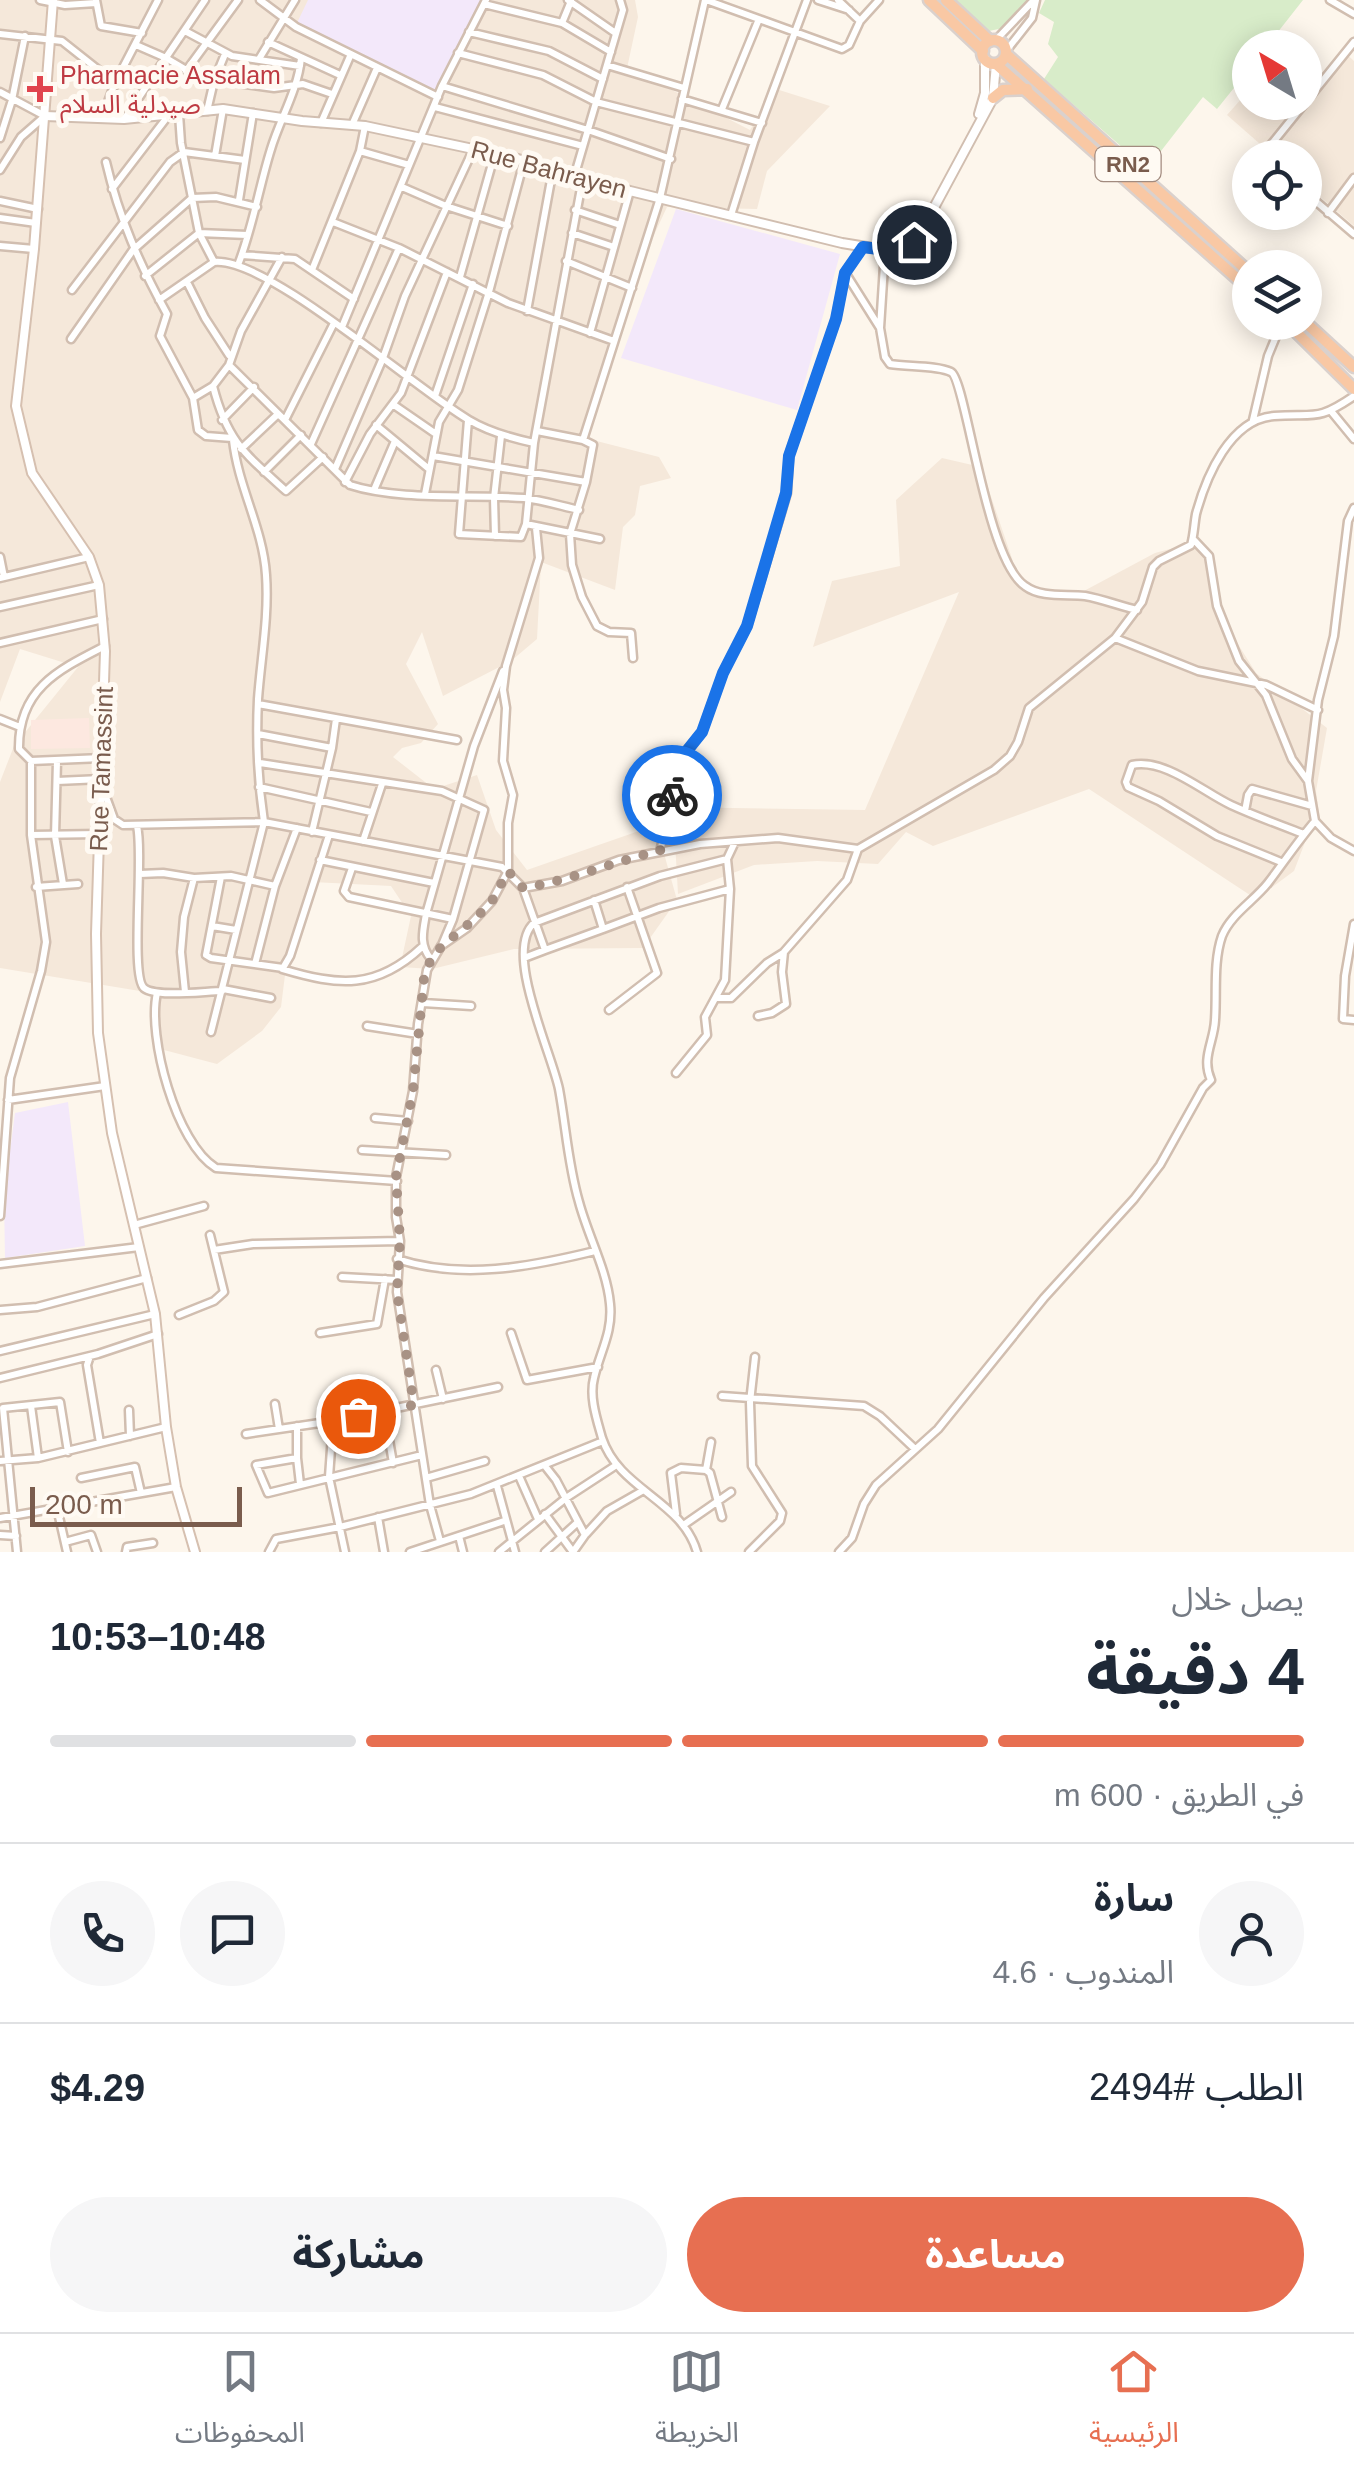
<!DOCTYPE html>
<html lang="ar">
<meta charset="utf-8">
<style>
body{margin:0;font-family:Arial,"Noto Sans Arabic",sans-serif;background:#f6f6f7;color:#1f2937;direction:rtl;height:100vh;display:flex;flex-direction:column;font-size:38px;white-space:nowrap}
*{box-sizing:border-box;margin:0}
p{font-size:32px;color:#747a83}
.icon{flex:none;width:55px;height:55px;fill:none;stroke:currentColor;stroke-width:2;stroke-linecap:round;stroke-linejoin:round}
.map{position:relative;height:1552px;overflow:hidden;direction:ltr}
.side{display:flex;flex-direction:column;background:#fff;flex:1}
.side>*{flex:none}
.needle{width:65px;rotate:322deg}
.buttons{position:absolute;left:1232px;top:30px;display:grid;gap:20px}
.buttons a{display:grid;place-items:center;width:90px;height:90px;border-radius:50%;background:#fff;box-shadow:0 5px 25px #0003;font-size:50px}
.scale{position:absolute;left:30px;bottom:25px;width:212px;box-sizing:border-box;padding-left:10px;border:5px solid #7a5c4d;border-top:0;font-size:28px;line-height:35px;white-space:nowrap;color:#7a5c4d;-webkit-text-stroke:8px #fffaf3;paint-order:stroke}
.pin{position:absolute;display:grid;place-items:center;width:85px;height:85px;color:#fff;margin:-42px;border:5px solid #fff;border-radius:50%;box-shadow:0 2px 10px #0007}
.courier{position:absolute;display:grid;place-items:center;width:100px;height:100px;margin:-50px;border:8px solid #1a73e8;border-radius:50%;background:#fff;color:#222;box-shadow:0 2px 12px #0007}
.head em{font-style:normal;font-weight:700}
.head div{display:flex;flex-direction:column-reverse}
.head{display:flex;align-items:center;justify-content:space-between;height:170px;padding:0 50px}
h1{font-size:65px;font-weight:700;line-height:75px}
.bar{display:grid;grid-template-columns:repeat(4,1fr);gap:15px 10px;align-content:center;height:120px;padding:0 50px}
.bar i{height:12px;border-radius:8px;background:#e0e1e3}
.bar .active{background:#e76f51}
.bar p{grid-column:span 4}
.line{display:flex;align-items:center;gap:25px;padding:0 50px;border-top:2px solid #e0e1e3}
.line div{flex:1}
.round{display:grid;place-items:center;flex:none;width:105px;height:105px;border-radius:52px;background:#f6f6f7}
.button{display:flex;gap:20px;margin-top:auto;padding:20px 50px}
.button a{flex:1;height:115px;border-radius:60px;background:#e76f51;color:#fff;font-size:40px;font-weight:700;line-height:115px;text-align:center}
.button a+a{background:#f6f6f7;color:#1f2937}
.dock{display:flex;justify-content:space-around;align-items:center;height:140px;border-top:2px solid #e0e1e3;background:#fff;font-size:28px;color:#747a83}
.dock a{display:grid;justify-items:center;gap:5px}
.dock .active{color:#e76f51}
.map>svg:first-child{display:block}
.residential{fill:#f5e8da}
.commercial{fill:#fde8e0}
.education{fill:#f3e8fa}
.green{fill:#d8ecc9}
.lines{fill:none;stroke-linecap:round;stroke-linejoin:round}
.minor-casing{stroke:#d1beb0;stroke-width:11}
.tertiary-casing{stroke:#d1beb0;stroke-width:12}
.secondary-casing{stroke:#d6c0b0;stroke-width:12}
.trunk-casing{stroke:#dad1cd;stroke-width:15}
.minor{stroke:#fff;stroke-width:6}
.tertiary{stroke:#fff;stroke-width:8}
.secondary{stroke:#fff;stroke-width:8}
.trunk{stroke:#f9c8a4;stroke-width:10}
.done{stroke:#a89285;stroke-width:10;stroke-dasharray:0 18}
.route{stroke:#1a73e8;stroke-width:12}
.health-dot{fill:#e0444e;stroke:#fffaf3;stroke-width:4}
.labels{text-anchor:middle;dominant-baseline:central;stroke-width:10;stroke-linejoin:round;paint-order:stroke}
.shield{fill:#fffaf3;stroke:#a28b7f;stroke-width:2.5}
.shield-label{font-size:22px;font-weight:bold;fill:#7a5c4d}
.health-label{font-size:25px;fill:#be3a42;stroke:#fffaf3;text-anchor:start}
.street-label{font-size:25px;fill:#7a5c4d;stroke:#fffaf3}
</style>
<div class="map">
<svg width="1354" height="1552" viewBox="0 0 1354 1552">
<rect width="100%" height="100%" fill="#fdf6ec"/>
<path class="residential" d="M 0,0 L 635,0 L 638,17 L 626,73 L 672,90 L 750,130 L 776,89 L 830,106 L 767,171 L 757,209 L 667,207 L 621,306 L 581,437 L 659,457 L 671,478 L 640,486 L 635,515 L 623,527 L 615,590 L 541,562 L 537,639 L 511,661 L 443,696 L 422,632 L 406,664 L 438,724 L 421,743 L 402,748 L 393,757 L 434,789 L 477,775 L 496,830 L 527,870 L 656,825 L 677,900 L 643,948 L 514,949 L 432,969 L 400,967 L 411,916 L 391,886 L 313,882 L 289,943 L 281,1007 L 262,1031 L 217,1064 L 164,1050 L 152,993 L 0,968 L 0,782 L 14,746 L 78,667 L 20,649 L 0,702 Z
M 1342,50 L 1354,61 L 1354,226 L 1305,184 L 1305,158 L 1275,157 L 1227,115 L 1250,89 L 1250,102 L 1305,102 L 1305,74 L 1315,82 Z
M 942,458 L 981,467 L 1023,591 L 1082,592 L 1155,553 L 1200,541 L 1226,625 L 1256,673 L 1327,728 L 1316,791 L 1320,820 L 1307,837 L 1294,871 L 1256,899 L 1089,789 L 933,846 L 906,832 L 878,864 L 817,861 L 754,865 L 678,894 L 673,807 L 865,810 L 959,592 L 813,647 L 832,581 L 900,566 L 896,500 Z"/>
<path class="commercial" d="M 89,718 L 90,748 L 31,749 L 31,720 Z"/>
<path class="education" d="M 308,0 L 482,0 L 433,93 L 296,25 Z
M 676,209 L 840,254 L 797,410 L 621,358 Z
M 68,1102 L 85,1246 L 5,1258 L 4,1198 L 15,1113 Z"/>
<path class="green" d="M 956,0 L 1027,0 L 1013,26 L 989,31 Z
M 1045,0 L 1303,0 L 1266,47 L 1250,48 L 1250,68 L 1217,109 L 1203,97 L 1147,169 L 1044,79 L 1058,57 L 1048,44 L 1054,22 L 1039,13 Z"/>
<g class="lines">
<g class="minor-casing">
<path id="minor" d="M 40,0 L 65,5 L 96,3
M 96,0 L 101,26 L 142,33
M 260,0 L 296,27 L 438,97
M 568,0 L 614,32
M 706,0 L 842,49 L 849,45 L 860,21 L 879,0
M 818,0 L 849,10
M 838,0 L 860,21
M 1330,0 L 1354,14
M 484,4 L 562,23 L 611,52
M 562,23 L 571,1
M 185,31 L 232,56 L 300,66
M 469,32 L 549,51 L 603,79
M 0,34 L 62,41 L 115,83
M 996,40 L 1033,1
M 268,42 L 340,75
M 136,45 L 166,58 L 200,78 L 274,88 L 303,84 L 332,94
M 1006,51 L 1032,18 L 1036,0
M 458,53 L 543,75 L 596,102 L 754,142
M 259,59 L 295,0
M 607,65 L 684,88
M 186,71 L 238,0
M 442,86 L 588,130 L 671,159
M 0,92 L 45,116 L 21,137 L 0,170
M 682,99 L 762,123
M 435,107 L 583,146
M 722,109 L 759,19
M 207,111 L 214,81 L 225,54
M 179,114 L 181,143 L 199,233 L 214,262
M 102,118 L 115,83 L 158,0
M 125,118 L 205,0
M 321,123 L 351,54
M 352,125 L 377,68
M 0,138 L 12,100 L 25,36
M 360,151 L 409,165
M 215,156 L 223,109
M 1267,158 L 1266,151 L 1354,42
M 106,162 C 119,218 140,265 167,314 L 160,336 L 193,398 L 198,430 L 206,436 L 232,438
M 575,174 L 623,10 L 620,0
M 402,187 L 446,206 L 508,226
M 112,189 L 168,116
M 1305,192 L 1354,234
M 239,200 L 253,113
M 0,201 L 38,209
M 575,210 L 620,225
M 1328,213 L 1354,178
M 731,215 L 754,142 L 807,0
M 0,218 L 36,223
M 333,222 L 399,248 L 508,303 L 614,341
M 572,233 L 614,247
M 0,246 L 34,249
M 242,255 L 295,259 L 354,299
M 566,261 L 632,288
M 238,265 C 253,227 259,187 271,149 C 280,119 298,90 301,58
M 312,270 L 360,151 L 365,126
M 846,274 L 880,328 L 885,357 L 890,364 C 907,367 937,365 951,372 C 966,379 985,559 1025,586 C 1041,598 1065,594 1085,596 C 1102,599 1120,606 1137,610
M 145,276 L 199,233 L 247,235
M 460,277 L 495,153
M 187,282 L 205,318 L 229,355
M 72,290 L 170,162 L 184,152 L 245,160
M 159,300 L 214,262 C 267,256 415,389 469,420 C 489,432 511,438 534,443
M 527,311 L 553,169
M 342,327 L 442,86 L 486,0
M 880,328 L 885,250
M 590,333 L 630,191
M 71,339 L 133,250 L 192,198 L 216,197 L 257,207
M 229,365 L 350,485 C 399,501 472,494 524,498 C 542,500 561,506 579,510
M 213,386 C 227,441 245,454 286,491 L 323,457
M 435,396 L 473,284
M 193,398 L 213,386 L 229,365 L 241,331 L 282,257
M 394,405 L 436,434
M 1331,411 L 1354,439
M 222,420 L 254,387
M 285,420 L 334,323
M 468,420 L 459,534 L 521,537 L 526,524 L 534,443 L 583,177
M 1253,420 L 1268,356 L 1282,322
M 376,425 L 429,469
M 537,431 L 583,440 L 593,445 L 586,482 L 570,534 L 572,565 L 582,597 L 597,626 L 609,632 L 631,633 L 633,658
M 583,440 L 660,198 L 705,0
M 311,444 L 399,248
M 241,449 L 278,414
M 433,456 L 586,482
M 335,469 L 383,358 L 405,296 L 474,148
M 264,472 L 301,435
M 345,482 L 370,434 L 401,393 L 447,272
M 374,490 L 395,441
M 425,494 L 439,422 L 458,390 L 489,292 L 524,161
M 1354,508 L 1348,521 L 1334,636 L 1318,700 L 1308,781 L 1315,821 L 1331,838 L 1354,851
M 526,524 L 600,539
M 495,536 L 494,498 L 501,436
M 1193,539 L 1209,556 L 1217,606 L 1239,661 L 1266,695 L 1292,759 L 1308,781
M 0,557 L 4,577
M 0,578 L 89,557
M 0,607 L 99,585
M 1115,638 L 1198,671 L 1266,685 L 1318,710
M 0,643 L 103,619
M 258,704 L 457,740
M 0,719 L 20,727
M 258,734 L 332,748
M 102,758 L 31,761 L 19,749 C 18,689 58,670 105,646
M 57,761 L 55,836 L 63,884
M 260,763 L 442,791 L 484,810 L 453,919 L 442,945
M 57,781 L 101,779
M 102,786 L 114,819 L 123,825 L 264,822 L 502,867 L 523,888 L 545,950 L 603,929 L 594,900
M 259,787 L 371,812
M 1245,811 L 1248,795 L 1252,789 L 1312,806
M 137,826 C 144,855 130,976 144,988 C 156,998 206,991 222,991
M 312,832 L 332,748 L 336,719
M 31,835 L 100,834
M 363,841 L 382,784
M 660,851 L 671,808 L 670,772 L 702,732 L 723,673 L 747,626 L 787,493 L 789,456 L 836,319 L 845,273 L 863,247
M 320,860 L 434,883
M 1281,862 L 1217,836 L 1159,801 L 1128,787 L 1126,782 L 1132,765 C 1165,758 1203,792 1231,805 C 1255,816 1280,825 1304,834
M 352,868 L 344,891 L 349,897 L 453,919
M 140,874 L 163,873 L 194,878 L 231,876 L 275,886
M 221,877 L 206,955 L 211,958 L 283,968 L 290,956 L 329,835
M 36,887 L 78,884
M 523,888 L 562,881 L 619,860 L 700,844 L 778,838 L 858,849 L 994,770 L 1010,756 L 1018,742 L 1029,708 L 1115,638 L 1142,602 L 1153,567 L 1159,561 L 1191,545 C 1194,535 1194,525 1196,514 C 1206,477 1230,419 1274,416 C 1315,413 1316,422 1354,396
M 1354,924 L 1345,976 L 1343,1019 L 1354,1020
M 212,926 L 236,930
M 603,929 L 659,908 L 730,889 L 727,859
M 524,958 L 545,950
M 431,959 C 419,945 423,931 426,914 L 474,746 L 503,671
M 255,964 L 275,886 L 297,828
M 282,969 C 339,986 376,990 422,947
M 223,989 L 271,998
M 185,992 L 181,952 L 184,917 L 194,878
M 157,993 C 147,1036 176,1144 216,1168 L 397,1181
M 716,998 L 731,998 L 767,963 L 783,953
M 423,1003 L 471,1006
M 609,1010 L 657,973 L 627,887
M 758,1016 L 772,1013 L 786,1004 L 782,972 L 784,952 L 847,880 L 858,849
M 367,1026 L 418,1034
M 211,1032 L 264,822 C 258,782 256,740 258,699 C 261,658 269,616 266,575 C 263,528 238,487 233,440
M 676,1073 L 707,1035 L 705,1017 L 725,980 L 730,889
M 8,1100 L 105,1086
M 375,1118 L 408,1121
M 362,1150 L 446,1155
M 0,1216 L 10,1078 L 41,971 L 46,942 L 31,835 L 31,761
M 134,1225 L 204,1206
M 214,1250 L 253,1244 L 400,1241
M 397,1259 C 461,1280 530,1267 595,1251
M 0,1264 L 139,1247
M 342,1277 L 397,1280
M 0,1310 L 37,1307 L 147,1278
M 179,1315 L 214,1301 L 224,1292 L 210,1235
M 320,1333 L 377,1324 L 385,1279
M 511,1333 L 527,1380 L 598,1367
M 0,1351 L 155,1314
M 90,1356 L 87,1365 L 100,1443
M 436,1370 L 443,1399
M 0,1378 L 98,1354 L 158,1334
M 722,1396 L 864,1406 L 880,1416 L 915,1449
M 275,1404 L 279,1429
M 31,1406 L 38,1458
M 3,1408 L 17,1552
M 3,1408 L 60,1402 L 68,1452
M 129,1410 L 130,1436
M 384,1411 L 393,1463
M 333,1421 L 329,1477 L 345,1552
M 297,1426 L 297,1458 L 256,1465 L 268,1493 L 422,1455
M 246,1434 L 333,1421 L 498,1387
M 297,1458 L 300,1484
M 0,1461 L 38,1458 L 166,1427
M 545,1466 L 556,1480 L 585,1535 L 573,1552 L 545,1514
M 706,1470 L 711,1442
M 519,1476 L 538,1519
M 81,1478 L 135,1467 L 141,1493
M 426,1478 L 485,1461
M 497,1486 L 515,1552
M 57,1508 L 67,1552
M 676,1514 L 671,1473 L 681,1468 L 706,1470 L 710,1473 L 722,1517
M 378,1517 L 384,1552
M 0,1518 L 176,1487
M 685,1524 L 731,1492
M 586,1534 L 607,1511 L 642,1491
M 0,1535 L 16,1536
M 459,1536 L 463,1552
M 440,1541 L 430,1505 L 397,1292 L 400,1241 L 396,1217 L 396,1177 L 413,1091 L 418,1024 L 427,970 L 441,946 L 467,928 L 492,901 L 508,871 L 508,823 L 513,795 L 503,761 L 506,708 L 503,690 L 506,666 L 539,558 L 536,528
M 65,1542 L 91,1535 L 97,1552
M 126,1552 L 127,1547 L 153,1543
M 269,1552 L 276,1539 L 340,1527 L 471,1494 L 603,1441
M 410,1552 L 504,1521
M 499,1552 L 566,1498 L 615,1466
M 545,1552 L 578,1522
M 697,1552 C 682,1500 619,1490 602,1438 C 597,1420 589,1397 594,1378 C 600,1352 613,1332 610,1304 C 607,1270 588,1236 579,1202 C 568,1165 566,1127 559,1089 C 551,1051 503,951 534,923 L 660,876 L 727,859 L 735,842
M 749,1552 L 780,1521 L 782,1513 L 752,1466 L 750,1402 L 755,1357
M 839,1552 L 852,1538 L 864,1504 L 876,1485 L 938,1429 L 1044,1298 L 1134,1199 L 1160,1165 L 1203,1088 L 1211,1080 C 1201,1058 1214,1042 1215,1020 C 1217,993 1213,962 1222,936 C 1231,914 1254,901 1268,883 C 1284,862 1298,841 1315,821"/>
</g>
<g class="tertiary-casing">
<path id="tertiary" d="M 979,114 L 985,93 L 985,59
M 45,116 L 124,119 L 223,109 L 302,121 L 365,126 L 511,157 L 630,191 L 842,243 L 885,250 L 913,242 L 923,228 L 993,98 L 996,64"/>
</g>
<g class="secondary-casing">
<path id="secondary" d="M 53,0 L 34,249 L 16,406 L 32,473 L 89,557 L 99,585 L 105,651 L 96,934 L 98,1033 L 112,1133 L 155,1314 L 166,1427 L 176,1487 L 195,1552"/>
</g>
<g class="trunk-casing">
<path id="trunk" d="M 929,0 L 983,51
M 946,0 L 990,41
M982 52a12 12 0 1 1 24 0a12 12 0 1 1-24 0Z
M 1006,54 L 1250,273
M 996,64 L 1250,290
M 993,98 L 1003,90 L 1027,89
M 1286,322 L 1354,389
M 1305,322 L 1354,367"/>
</g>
<use href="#minor" class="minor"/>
<use href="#tertiary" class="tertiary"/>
<use href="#secondary" class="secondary"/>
<use href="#trunk" class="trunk"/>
</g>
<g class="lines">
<path class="done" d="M 358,1416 L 414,1405 L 397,1292 L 400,1240 L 396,1177 L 413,1091 L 424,978 L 431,959 L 442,946 L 476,918 L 492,901 L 508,871 L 523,888 C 570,881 614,861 660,851 L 672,795"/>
<path class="route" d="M 672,795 L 670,772 L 702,732 L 723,673 L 747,626 L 786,493 L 789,456 L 836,319 L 845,273 L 863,247 L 886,250 L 914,242"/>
</g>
<path class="health-dot" d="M35 74h10v10h10v10h-10v10h-10v-10h-10v-10h10z"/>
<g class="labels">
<rect class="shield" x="1095.5" y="147" width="65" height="34" rx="8"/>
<g class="shield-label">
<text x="1128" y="164">RN2</text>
</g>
<g class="health-label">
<text x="60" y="75">Pharmacie Assalam<tspan x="60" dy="29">صيدلية السلام</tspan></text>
</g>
<g class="street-label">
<text transform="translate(549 169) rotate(15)">Rue Bahrayen</text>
<text transform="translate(101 769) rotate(-88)">Rue Tamassint</text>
</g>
</g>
</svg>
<div class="buttons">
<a><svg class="needle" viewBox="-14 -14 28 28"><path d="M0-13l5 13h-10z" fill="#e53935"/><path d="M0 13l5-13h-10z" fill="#747a83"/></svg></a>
<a><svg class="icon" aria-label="locate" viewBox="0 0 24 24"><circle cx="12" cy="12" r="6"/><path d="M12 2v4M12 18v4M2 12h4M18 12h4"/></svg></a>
<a><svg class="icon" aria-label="layers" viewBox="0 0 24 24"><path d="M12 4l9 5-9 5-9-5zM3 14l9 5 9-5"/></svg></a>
</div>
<div class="scale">200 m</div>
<div class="pin" style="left:358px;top:1416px;background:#ea580c"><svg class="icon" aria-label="bag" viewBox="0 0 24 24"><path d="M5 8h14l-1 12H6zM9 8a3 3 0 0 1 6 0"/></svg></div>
<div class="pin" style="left:914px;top:242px;background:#1f2937"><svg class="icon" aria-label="home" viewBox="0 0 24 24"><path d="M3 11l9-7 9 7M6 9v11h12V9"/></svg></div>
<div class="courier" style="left:672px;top:795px"><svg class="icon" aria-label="bike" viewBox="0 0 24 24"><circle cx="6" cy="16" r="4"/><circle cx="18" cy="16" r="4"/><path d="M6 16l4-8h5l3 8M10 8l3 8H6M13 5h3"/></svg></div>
</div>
<section class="side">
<div class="head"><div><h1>4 دقيقة</h1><p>يصل خلال</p></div><em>10:48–10:53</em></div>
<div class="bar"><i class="active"></i><i class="active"></i><i class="active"></i><i></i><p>في الطريق · 600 m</p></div>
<div class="line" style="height:180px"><a class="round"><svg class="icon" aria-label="person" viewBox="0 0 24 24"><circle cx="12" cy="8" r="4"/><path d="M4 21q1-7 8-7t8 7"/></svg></a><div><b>سارة</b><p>المندوب · 4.6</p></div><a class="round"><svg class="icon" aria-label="chat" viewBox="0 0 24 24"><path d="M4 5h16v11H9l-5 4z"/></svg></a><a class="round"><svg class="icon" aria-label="phone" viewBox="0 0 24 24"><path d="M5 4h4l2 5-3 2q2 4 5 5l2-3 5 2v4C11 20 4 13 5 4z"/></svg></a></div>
<div class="line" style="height:130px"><div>الطلب #2494</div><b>$4.29</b></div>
<div class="button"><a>مساعدة</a><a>مشاركة</a></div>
</section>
<nav class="dock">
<a class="active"><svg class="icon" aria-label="home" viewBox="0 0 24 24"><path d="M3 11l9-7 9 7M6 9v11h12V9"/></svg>الرئيسية</a>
<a><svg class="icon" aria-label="map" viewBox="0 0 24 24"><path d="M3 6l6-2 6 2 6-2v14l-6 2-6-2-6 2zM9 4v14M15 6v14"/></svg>الخريطة</a>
<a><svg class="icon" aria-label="saved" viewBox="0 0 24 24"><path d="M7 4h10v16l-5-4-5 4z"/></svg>المحفوظات</a>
</nav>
